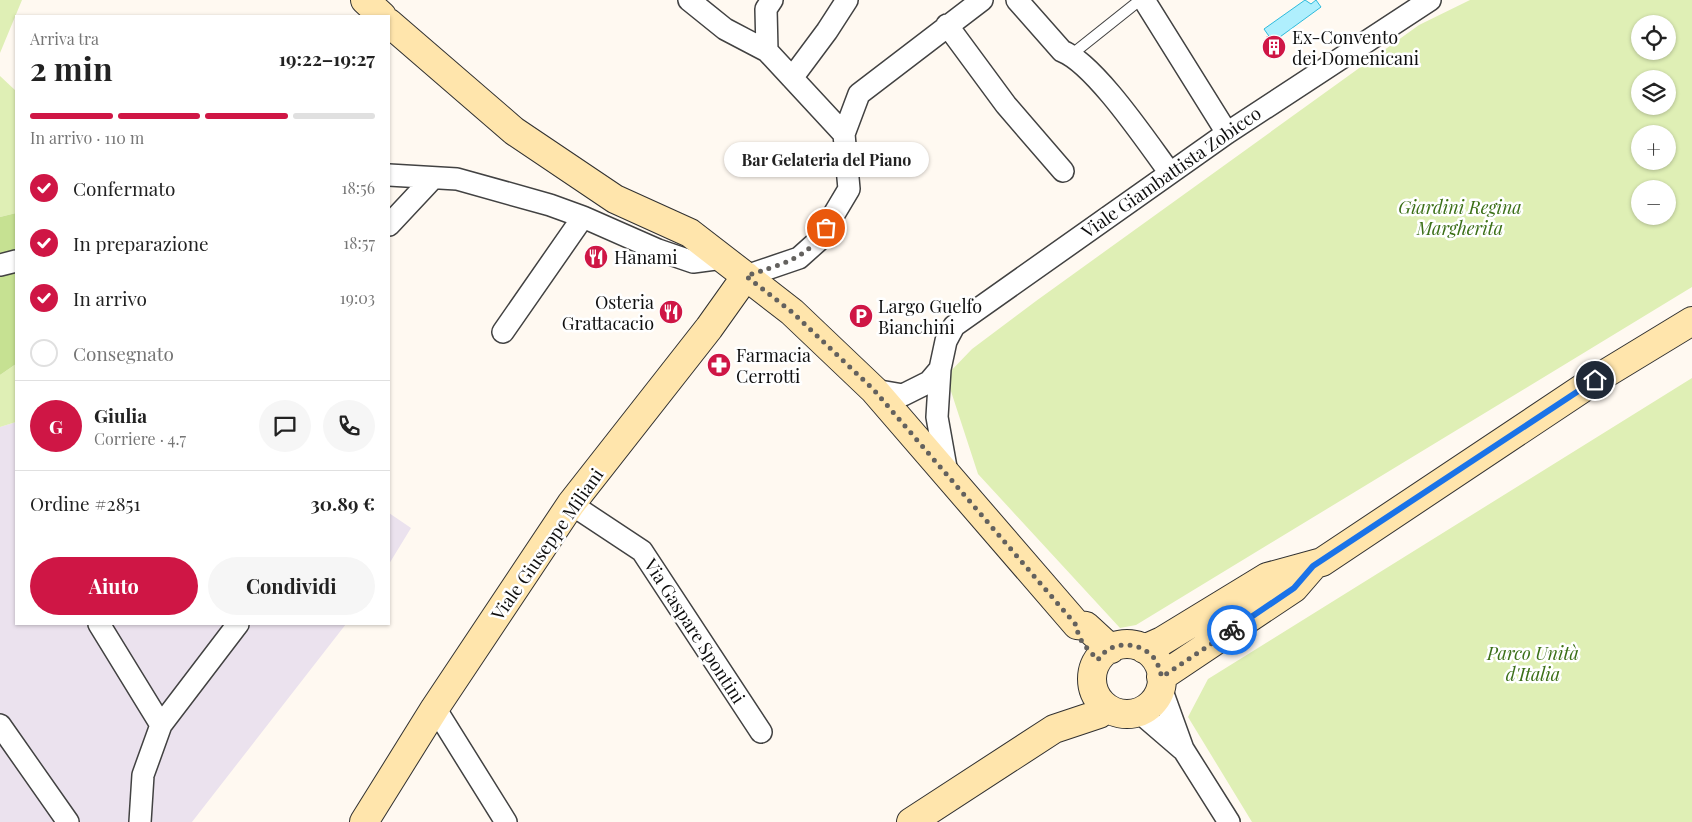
<!DOCTYPE html>
<html lang="it">
<meta charset="utf-8">
<style>
body{margin:0;font-family:"Playfair Display",serif;background:#f6f6f6;color:#222;height:100vh;display:flex;flex-direction:column;font-size:19px;white-space:nowrap}
*{box-sizing:border-box;margin:0}
p{font-size:16px;color:#767676}
.icon{flex:none;width:28px;height:28px;fill:none;stroke:currentColor;stroke-width:2;stroke-linecap:round;stroke-linejoin:round}
.map{position:relative;flex:1;overflow:hidden}
.panel{position:absolute;left:15px;top:15px;width:375px;height:610px;display:flex;flex-direction:column;background:#fff;border-radius:0px;box-shadow:0 1px 4px #0004}
.panel>*{flex:none}
.controls{position:absolute;left:1631px;top:15px;display:grid;gap:10px}
.controls a{display:grid;place-items:center;width:45px;height:45px;border-radius:50%;background:#fff;box-shadow:0 1px 4px #0004;font-size:25px}
.pin{position:absolute;display:grid;place-items:center;width:42px;height:42px;color:#fff;margin:-21px;border:2px solid #fff;border-radius:50%;box-shadow:0 1px 5px #0007}
.courier{position:absolute;display:grid;place-items:center;width:50px;height:50px;margin:-25px;border:4px solid #1a73e8;border-radius:50%;background:#fff;color:#222;box-shadow:0 1px 6px #0007}
.bubble{position:absolute;height:35px;border-radius:18px;background:#fff;box-shadow:0 1px 4px #0004;font-size:16px;font-weight:700;line-height:35px;text-align:center}
.head em{font-style:normal;font-weight:700}
.head div{display:flex;flex-direction:column-reverse}
.head{display:flex;align-items:center;justify-content:space-between;height:85px;padding:0 15px}
h1{font-size:32px;font-weight:700;line-height:38px}
.bar{display:grid;grid-template-columns:repeat(4,1fr);gap:8px 5px;align-content:center;height:60px;padding:0 15px}
.bar i{height:6px;border-radius:4px;background:#e0e0e0}
.bar .selected{background:#cf1645}
.bar p{grid-column:span 4}
.line{display:flex;align-items:center;gap:12px;padding:0 15px;border-top:1px solid #e0e0e0}
.line div{flex:1}
.round{display:grid;place-items:center;flex:none;width:52px;height:52px;border-radius:26px;background:#f6f6f6}
ol{padding:0 15px;list-style:none}
li{display:flex;align-items:center;gap:15px;height:55px}
li p{margin-inline-start:auto}
li .icon{padding:5px;border-radius:50%;background:#cf1645;color:#fff;stroke-width:4}
li:last-child{color:#767676}
li i{width:28px;height:28px;border:2px solid #e0e0e0;border-radius:50%}
.button{display:flex;gap:10px;margin-top:auto;padding:10px 15px}
.button a{flex:1;height:58px;border-radius:30px;background:#cf1645;color:#fff;font-size:20px;font-weight:700;line-height:58px;text-align:center}
.button a+a{background:#f6f6f6;color:#222}
.map>svg:first-child{display:block}
.industrial{fill:#ebe2ee}
.green{fill:#dfefb5;fill-rule:evenodd}
.forest{fill:#c6e192}
.water{fill:#afeffd;stroke:#2dbadc}
.lines{fill:none;stroke-linecap:round;stroke-linejoin:round}
.lane-casing{stroke:#424242;stroke-width:12}
.street-casing{stroke:#424242;stroke-width:24}
.secondary-casing{stroke:#313131;stroke-width:30}
.lane{stroke:#fff;stroke-width:10}
.street{stroke:#fff;stroke-width:21}
.secondary{stroke:#ffe5ac;stroke-width:28}
.done{stroke:#63615e;stroke-width:5;stroke-dasharray:0 9}
.route{stroke:#1a73e8;stroke-width:6}
.labels{text-anchor:middle;dominant-baseline:central;stroke-width:5;stroke-linejoin:round;paint-order:stroke}
.poi-label{font-size:18px;fill:#0f0f0f;stroke:#fff;text-anchor:start}
.street-label{font-size:18px;fill:#0f0f0f;stroke:#fff}
.park-label{font-size:18px;font-style:italic;fill:#3b6f17;stroke:#fff}
</style>
<div class="map">
<svg width="1692" height="822" viewBox="0 0 1692 822">
<rect width="100%" height="100%" fill="#fff9f1"/>
<path class="industrial" d="M 16,422 L 16,624 L 346,624 L 192,822 L 0,822 L 0,427 Z
M 389,513 L 411,528 L 389,564 Z"/>
<path class="green" d="M 0,0 L 22,0 L 0,53 Z
M 1470,0 L 1692,0 L 1692,287 L 1136,625 L 1120,628 L 978,474 L 946,376 L 972,349 L 1036,301 L 1419,25 ZM 1640,24 L 1668,24 L 1668,51 L 1640,51 ZM 1640,79 L 1668,79 L 1668,106 L 1640,106 ZM 1640,134 L 1668,134 L 1668,161 L 1640,161 ZM 1640,189 L 1668,189 L 1668,216 L 1640,216 Z
M 0,76 L 16,91 L 16,213 L 0,217 Z
M 16,364 L 16,422 L 0,427 L 0,375 Z
M 1692,378 L 1692,822 L 1252,822 L 1188,717 L 1208,679 Z"/>
<path class="forest" d="M 16,213 L 16,364 L 0,375 L 0,217 Z"/>
<path class="water" d="M 1305,0 L 1311,4 L 1316,0 L 1321,7 L 1273,42 L 1264,29 Z"/>
<g class="lines">
<g class="lane-casing">
<path id="lane" d="M 1071,55 L 1140,0"/>
</g>
<g class="street-casing">
<path id="street" d="M 689,0 L 725,29 L 767,51 L 844,134
M 1017,0 L 1062,51 C 1095,64 1147,142 1170,173
M 1144,0 L 1227,133
M 947,25 L 1006,105 L 1063,171
M 767,51 L 766,9 L 772,0
M 792,78 L 827,31 L 847,0
M 389,175 L 457,179 L 550,205 L 583,217
M 389,225 L 433,178
M 0,265 L 16,261
M 746,276 L 799,258 L 818,241 L 849,189 L 844,134 L 859,94 L 982,0
M 503,332 L 583,217 L 658,250 L 693,262 L 723,258
M 940,369 L 937,417 L 947,473
M 874,390 L 903,395 L 929,382 L 940,369 L 946,341 L 954,326 L 1227,133 L 1430,0
M 571,504 L 642,551 L 761,732
M 99,624 L 161,725
M 1161,688 L 1183,749 L 1229,822
M 435,708 L 506,822
M 1139,712 L 1182,749
M 0,725 L 68,822
M 140,822 L 143,775 L 161,725 L 238,624"/>
</g>
<g class="secondary-casing">
<path id="secondary" d="M 365,0 L 382,16
M 389,23 L 514,131 L 615,199 L 690,233 L 792,312 L 874,390 L 1077,625 L 1086,626 L 1111,649
M1092 679a35 35 0 1 1 70 0a35 35 0 1 1-70 0Z
M 1144,649 L 1162,641 L 1267,577 L 1322,562 L 1595,380 L 1692,321
M 1161,677 L 1294,588 L 1313,566
M 364,822 L 435,708 L 571,504 L 709,328 L 746,276
M 911,822 L 1054,729 L 1099,714 L 1106,708"/>
</g>
<use href="#lane" class="lane"/>
<use href="#street" class="street"/>
<use href="#secondary" class="secondary"/>
</g>
<g class="lines">
<path class="done" d="M 826,228 C 806,261 780,264 746,276 L 792,312 L 874,390 L 1077,626 C 1077,640 1089,650 1098,660 C 1109,641 1137,641 1151,655 C 1158,661 1159,669 1162,677 L 1232,630"/>
<path class="route" d="M 1232,630 L 1294,588 L 1313,566 L 1595,380"/>
</g>
<defs>
<g id="building-disc" transform="scale(1.25)"><circle r="9.5" fill="#cf1645" stroke="#fff"/><path d="M-4-6H4V6H1V3H-1V6H-4ZM-2.5-4.3h1.7v1.8h-1.7ZM.8-4.3h1.7v1.8H.8ZM-2.5-1h1.7V.8h-1.7ZM.8-1h1.7V.8H.8Z" fill="#fff"/></g>
<g id="restaurant-disc" transform="scale(1.25)"><circle r="9.5" fill="#cf1645" stroke="#fff"/><path d="M-5-6h1v4h1v-4h1v4h1v-4h1v5L-1.5 .5V6h-2V.5L-5-1ZM5-6V6H3V1.5H1.5Q1.5-4 5-6Z" fill="#fff"/></g>
<g id="parking-disc" transform="scale(1.25)"><circle r="9.5" fill="#cf1645" stroke="#fff"/><path d="M-3.5-5.5H1a3.5 3.5 0 0 1 0 7H-1V5.5H-3.5ZM-1-3.4V-.6H.8a1.4 1.4 0 0 0 0-2.8Z" fill="#fff"/></g>
<g id="pharmacy-disc" transform="scale(1.25)"><circle r="9.5" fill="#cf1645" stroke="#fff"/><path d="M-2-6h4v4h4v4h-4v4h-4v-4h-4v-4h4Z" fill="#fff"/></g>
</defs>
<g fill-rule="evenodd">
<use href="#building-disc" x="1274" y="47"/>
<use href="#restaurant-disc" x="596" y="257"/>
<use href="#restaurant-disc" x="671" y="312"/>
<use href="#parking-disc" x="861" y="316"/>
<use href="#pharmacy-disc" x="719" y="365"/>
</g>
<g class="labels">
<g class="poi-label">
<text x="1292" y="37">Ex-Convento<tspan x="1292" dy="21">dei Domenicani</tspan></text>
<text x="614" y="257">Hanami</text>
<text x="654" y="302" text-anchor="end">Osteria<tspan x="654" dy="21">Grattacacio</tspan></text>
<text x="878" y="306">Largo Guelfo<tspan x="878" dy="21">Bianchini</tspan></text>
<text x="736" y="355">Farmacia<tspan x="736" dy="21">Cerrotti</tspan></text>
</g>
<g class="street-label">
<text transform="translate(1171 172) rotate(-35)">Viale Giambattista Zobicco</text>
<text transform="translate(547 544) rotate(-55)">Viale Giuseppe Miliani</text>
<text transform="translate(695 631) rotate(57)">Via Gaspare Spontini</text>
</g>
<g class="park-label">
<text x="1460" y="207">Giardini Regina<tspan x="1460" dy="21">Margherita</tspan></text>
<text x="1533" y="653">Parco Unità<tspan x="1533" dy="21">d'Italia</tspan></text>
</g>
</g>
</svg>
<div class="controls">
<a><svg class="icon" aria-label="locate" viewBox="0 0 24 24"><circle cx="12" cy="12" r="6"/><path d="M12 2v4M12 18v4M2 12h4M18 12h4"/></svg></a>
<a><svg class="icon" aria-label="layers" viewBox="0 0 24 24"><path d="M12 4l9 5-9 5-9-5zM3 14l9 5 9-5"/></svg></a>
<a>+</a>
<a>−</a>
</div>
<div class="pin" style="left:826px;top:228px;background:#ea580c"><svg class="icon" aria-label="bag" viewBox="0 0 24 24"><path d="M5 8h14l-1 12H6zM9 8a3 3 0 0 1 6 0"/></svg></div>
<div class="pin" style="left:1595px;top:380px;background:#1f2937"><svg class="icon" aria-label="home" viewBox="0 0 24 24"><path d="M3 11l9-7 9 7M6 9v11h12V9"/></svg></div>
<div class="courier" style="left:1232px;top:630px"><svg class="icon" aria-label="bike" viewBox="0 0 24 24"><circle cx="6" cy="16" r="4"/><circle cx="18" cy="16" r="4"/><path d="M6 16l4-8h5l3 8M10 8l3 8H6M13 5h3"/></svg></div>
<div class="bubble" style="left:724px;top:142px;width:205px">Bar Gelateria del Piano</div>
<section class="panel">
<div class="head"><div><h1>2 min</h1><p>Arriva tra</p></div><em>19:22–19:27</em></div>
<div class="bar"><i class="selected"></i><i class="selected"></i><i class="selected"></i><i></i><p>In arrivo · 110 m</p></div>
<ol>
<li><svg class="icon" aria-label="check" viewBox="0 0 24 24"><path d="M5 12l5 5 9-10"/></svg>Confermato<p>18:56</p></li>
<li><svg class="icon" aria-label="check" viewBox="0 0 24 24"><path d="M5 12l5 5 9-10"/></svg>In preparazione<p>18:57</p></li>
<li><svg class="icon" aria-label="check" viewBox="0 0 24 24"><path d="M5 12l5 5 9-10"/></svg>In arrivo<p>19:03</p></li>
<li><i></i>Consegnato</li>
</ol>
<div class="line" style="height:90px"><b class="round" style="background:#cf1645;color:#fff">G</b><div><b>Giulia</b><p>Corriere · 4.7</p></div><a class="round"><svg class="icon" aria-label="chat" viewBox="0 0 24 24"><path d="M4 5h16v11H9l-5 4z"/></svg></a><a class="round"><svg class="icon" aria-label="phone" viewBox="0 0 24 24"><path d="M5 4h4l2 5-3 2q2 4 5 5l2-3 5 2v4C11 20 4 13 5 4z"/></svg></a></div>
<div class="line" style="height:65px"><div>Ordine #2851</div><b>30.89 €</b></div>
<div class="button"><a>Aiuto</a><a>Condividi</a></div>
</section>
</div>
